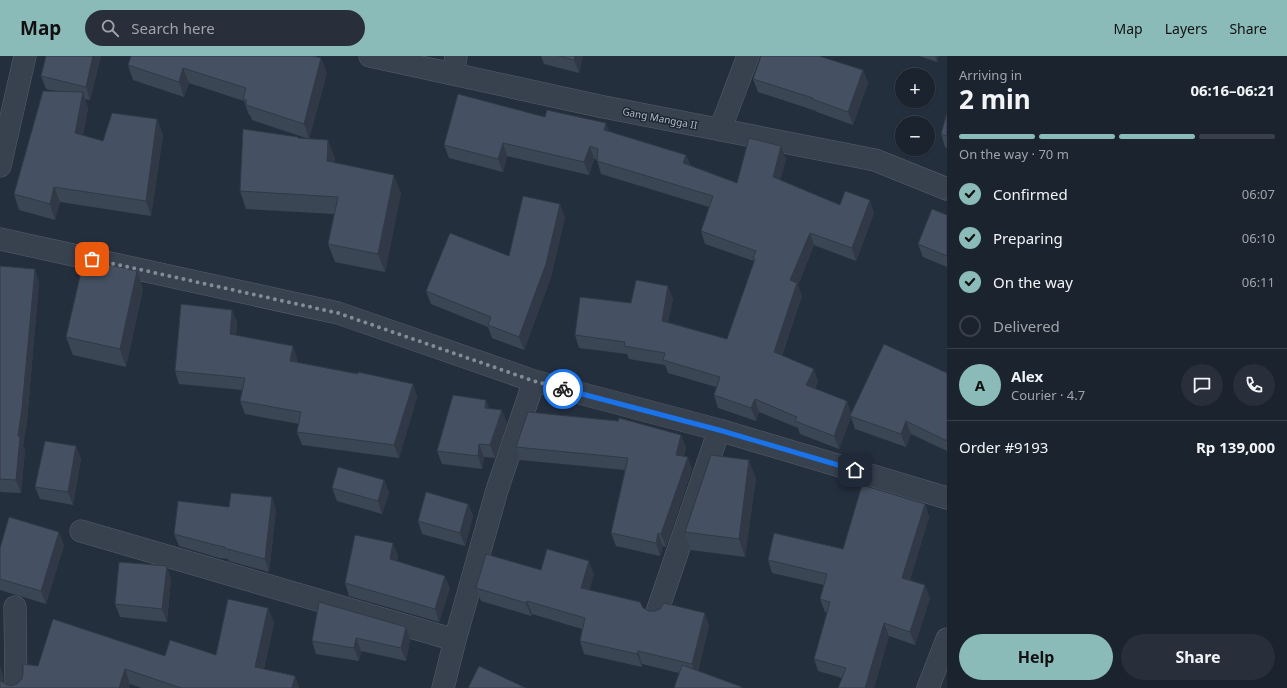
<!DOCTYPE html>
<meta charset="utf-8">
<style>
body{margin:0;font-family:"Noto Sans",sans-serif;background:#282f3a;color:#f1f3f6;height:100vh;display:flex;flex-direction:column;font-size:15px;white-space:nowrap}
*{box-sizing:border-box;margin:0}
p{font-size:13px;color:#a0a4aa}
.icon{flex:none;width:22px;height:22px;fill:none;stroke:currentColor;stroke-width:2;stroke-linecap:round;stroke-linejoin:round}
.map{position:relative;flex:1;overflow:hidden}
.details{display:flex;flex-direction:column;background:#1b232e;width:340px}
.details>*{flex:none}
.fabs{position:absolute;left:895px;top:12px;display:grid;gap:8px}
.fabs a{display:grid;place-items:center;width:40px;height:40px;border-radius:50%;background:#1b232e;box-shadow:0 1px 3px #0004,0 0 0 1px #39404a;font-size:20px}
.pin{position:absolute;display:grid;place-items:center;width:34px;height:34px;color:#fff;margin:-17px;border-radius:8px;box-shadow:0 2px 6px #0006}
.courier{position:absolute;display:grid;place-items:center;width:40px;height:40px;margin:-20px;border:3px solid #1a73e8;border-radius:50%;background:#fff;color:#222;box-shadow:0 1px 5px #0007}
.overview em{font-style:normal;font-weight:700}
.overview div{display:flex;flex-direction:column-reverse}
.overview{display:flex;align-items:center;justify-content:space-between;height:68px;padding:0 12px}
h1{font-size:26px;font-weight:700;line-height:30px}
.bar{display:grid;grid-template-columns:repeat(4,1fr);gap:6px 4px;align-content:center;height:48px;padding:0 12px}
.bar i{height:5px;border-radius:3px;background:#39404a}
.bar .on{background:#8bbbb9}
.bar p{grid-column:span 4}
.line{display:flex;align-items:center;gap:10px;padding:0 12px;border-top:1px solid #39404a}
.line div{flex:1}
.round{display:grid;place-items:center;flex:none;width:42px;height:42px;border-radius:21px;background:#282f3a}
ol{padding:0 12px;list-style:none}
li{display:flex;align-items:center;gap:12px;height:44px}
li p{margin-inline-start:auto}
li .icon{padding:4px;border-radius:50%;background:#8bbbb9;color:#111;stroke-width:4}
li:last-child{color:#a0a4aa}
li i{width:22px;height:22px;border:2px solid #39404a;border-radius:50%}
.primary-button{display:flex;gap:8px;margin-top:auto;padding:8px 12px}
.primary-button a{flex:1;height:46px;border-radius:24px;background:#8bbbb9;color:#111;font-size:16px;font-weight:700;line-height:46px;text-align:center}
.primary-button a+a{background:#282f3a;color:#f1f3f6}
header{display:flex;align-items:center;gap:24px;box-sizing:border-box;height:56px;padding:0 20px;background:#8bbbb9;color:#111}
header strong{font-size:19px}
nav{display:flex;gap:22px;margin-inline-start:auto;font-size:14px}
.search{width:280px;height:36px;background:#282f3a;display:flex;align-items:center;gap:10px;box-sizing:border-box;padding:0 14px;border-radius:22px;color:#a0a4aa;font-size:15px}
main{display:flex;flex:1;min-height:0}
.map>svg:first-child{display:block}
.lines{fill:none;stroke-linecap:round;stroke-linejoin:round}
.minor-casing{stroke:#565f6c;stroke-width:23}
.minor{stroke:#38414e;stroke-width:22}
.wall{fill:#3b4654}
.shaded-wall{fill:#303945}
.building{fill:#455162;stroke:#303945}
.done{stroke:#828b98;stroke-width:4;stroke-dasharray:0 7.2}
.route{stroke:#1a73e8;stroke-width:5}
.labels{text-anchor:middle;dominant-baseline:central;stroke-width:3;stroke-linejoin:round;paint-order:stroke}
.street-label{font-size:10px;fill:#b4bcc9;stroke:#1d2633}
</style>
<header>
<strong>Map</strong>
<div class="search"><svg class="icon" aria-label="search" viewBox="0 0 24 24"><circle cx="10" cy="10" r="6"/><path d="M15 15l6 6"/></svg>Search here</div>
<nav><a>Map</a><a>Layers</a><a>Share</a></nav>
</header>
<main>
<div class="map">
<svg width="947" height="632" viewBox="0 0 947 632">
<rect width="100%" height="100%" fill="#242f3e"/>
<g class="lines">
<g class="minor-casing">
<path id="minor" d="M 370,0 L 599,50 L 875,104 L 947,133
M 453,18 L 456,0
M 720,74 L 748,0
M 0,110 L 25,0
M 0,183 L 338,257 L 534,325 L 719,374 L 947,442
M 81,475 L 455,584
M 15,551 L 16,632
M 657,556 L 719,374
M 443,632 L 455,584 L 497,434 L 534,325
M 928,632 L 947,583"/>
</g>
<use href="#minor" class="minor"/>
</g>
<path class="wall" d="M 101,0 L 90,44 L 85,43 L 88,52 L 83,79 L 103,85 L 157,63 L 163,79 L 151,160 L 60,146 L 55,164 L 19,154 L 14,138 L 56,35 L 46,33 L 41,20 Z
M 541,0 L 583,0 L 579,17 L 544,8 Z
M 919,0 L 939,0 L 937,6 Z
M 321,2 L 327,17 L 309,83 L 252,64 L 250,59 L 249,59 L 244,45 L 189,27 L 184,41 L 133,24 L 128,9 Z
M 863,14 L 868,27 L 853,69 L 817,56 L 816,55 L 758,36 L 753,23 Z
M 947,57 L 947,92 L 945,91 L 941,78 Z
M 545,61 L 609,75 L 686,99 L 690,109 L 737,127 L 786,103 L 780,124 L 840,149 L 874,157 L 856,205 L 814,189 L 798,229 L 802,240 L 782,299 L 818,325 L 815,333 L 847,345 L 851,357 L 947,317 L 947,395 L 911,378 L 906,391 L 855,373 L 851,361 L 839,393 L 800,378 L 798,372 L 759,356 L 756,365 L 718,352 L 714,339 L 716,331 L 668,317 L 665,309 L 629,303 L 627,298 L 579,292 L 575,279 L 631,247 L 673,242 L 668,266 L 727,283 L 754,205 L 705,188 L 701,175 L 709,151 L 601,118 L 597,104 L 594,103 L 589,119 L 507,100 L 503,116 L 449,102 L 444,89 Z
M 299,82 L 335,102 L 334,107 L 401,137 L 385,216 L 335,206 L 328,188 L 334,158 L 246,153 L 240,135 Z
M 947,159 L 947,211 L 923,201 L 918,188 Z
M 565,161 L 551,221 L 524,294 L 492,282 L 488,271 L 431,248 L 426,235 L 509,200 Z
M 0,210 L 39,226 L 27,365 L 23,390 L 25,394 L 21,437 L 0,436 Z
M 143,233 L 126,311 L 73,299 L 66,281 Z
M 232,254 L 237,266 L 236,279 L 297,302 L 297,306 L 413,328 L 417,341 L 399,402 L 302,389 L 297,376 L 299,368 L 245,358 L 240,345 L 242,334 L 179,328 L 175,315 Z
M 489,352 L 507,367 L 495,402 L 484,401 L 482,413 L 442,408 L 437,395 Z
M 681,379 L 686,392 L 684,400 L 692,413 L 666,491 L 663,490 L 660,500 L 616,490 L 611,477 L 625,414 L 520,404 L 516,391 Z
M 76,390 L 81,403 L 73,449 L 40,443 L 35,431 Z
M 756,422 L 745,501 L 691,494 L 685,476 Z
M 384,424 L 389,437 L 382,458 L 337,445 L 332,432 Z
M 468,448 L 473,460 L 465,490 L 422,478 L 418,465 Z
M 925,448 L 929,461 L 910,524 L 930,542 L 915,589 L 889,580 L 874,632 L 838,632 L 842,622 L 818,615 L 814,603 L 827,557 L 825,556 L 820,543 L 824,529 L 772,517 L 768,504 L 843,493 Z
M 229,451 L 276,454 L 269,516 L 229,505 L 228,503 L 219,502 L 179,490 L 174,478 Z
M 393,487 L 398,500 L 397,505 L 450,532 L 439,566 L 349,540 L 345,527 Z
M 64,489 L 46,548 L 0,534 L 0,492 Z
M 541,514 L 594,518 L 589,534 L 643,552 L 649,555 L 705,557 L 709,570 L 698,615 L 679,617 L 642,608 L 642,611 L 584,598 L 580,585 L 582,573 L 532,558 L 531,560 L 481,545 L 476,532 Z
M 171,523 L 167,566 L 120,561 L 115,548 Z
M 268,552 L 274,567 L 264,613 L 295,620 L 299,632 L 141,632 L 130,628 L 129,632 L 0,632 L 0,611 L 3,620 L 3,627 L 5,628 L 10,630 L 17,628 L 38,610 L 165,600 L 216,599 Z
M 406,571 L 410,584 L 406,605 L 361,595 L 359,605 L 316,598 L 312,585 Z"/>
<path class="shaded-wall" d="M 93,0 L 101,0 L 90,44 L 86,31 Z
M 575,0 L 583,0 L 579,17 L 574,4 Z
M 935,0 L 939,0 L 937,6 Z
M 321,2 L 327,17 L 309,83 L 304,68 Z
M 183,12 L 189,27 L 184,41 L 179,26 Z
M 863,14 L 868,27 L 853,69 L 848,56 Z
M 83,36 L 88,52 L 80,92 L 75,77 Z
M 157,63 L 163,79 L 151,160 L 146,145 Z
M 606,67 L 610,80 L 604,74 Z
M 328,84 L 335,102 L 333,123 L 327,105 Z
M 503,87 L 507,100 L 503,116 L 498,103 Z
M 590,90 L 594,103 L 589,119 L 584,106 Z
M 781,90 L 786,103 L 778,134 L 773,121 Z
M 686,99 L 690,112 L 683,107 Z
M 394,119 L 401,137 L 385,216 L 378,198 Z
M 54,131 L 60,146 L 55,164 L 50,148 Z
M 870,144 L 874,157 L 856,205 L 852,192 Z
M 560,148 L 565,161 L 551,221 L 524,294 L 519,281 Z
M 810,177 L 814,189 L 798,229 L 802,240 L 778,308 L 774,296 L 790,224 Z
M 35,213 L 39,226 L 27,365 L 23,390 L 25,394 L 21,437 L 16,424 L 18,380 Z
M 137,215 L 143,233 L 126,311 L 120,293 Z
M 668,230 L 673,242 L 666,277 L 662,265 Z
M 232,254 L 237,266 L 235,290 L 230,278 Z
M 293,290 L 297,302 L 294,318 L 290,305 Z
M 814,313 L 818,325 L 811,342 L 806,329 Z
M 413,328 L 417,341 L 399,402 L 394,389 Z
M 755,343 L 759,356 L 756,365 L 751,352 Z
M 486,344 L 491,357 L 485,352 Z
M 847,345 L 852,358 L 839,393 L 834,380 Z
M 502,354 L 507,367 L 495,402 L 490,389 Z
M 906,365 L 911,378 L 906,391 L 901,378 Z
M 681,379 L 686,392 L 681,412 L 676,399 Z
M 479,388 L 484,401 L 482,413 L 478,400 Z
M 76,390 L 81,403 L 73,449 L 68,436 Z
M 688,401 L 692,413 L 666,491 L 661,478 Z
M 749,404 L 756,422 L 745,501 L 739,483 Z
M 384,424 L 389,437 L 382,458 L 378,445 Z
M 272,441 L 276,454 L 269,516 L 265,503 Z
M 468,448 L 473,460 L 465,490 L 460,477 Z
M 925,448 L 929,461 L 907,535 L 902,522 Z
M 59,476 L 64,489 L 46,548 L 41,535 Z
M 658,477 L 663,490 L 660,500 L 656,487 Z
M 393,487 L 398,500 L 395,516 L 390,503 Z
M 589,505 L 594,518 L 586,545 L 581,532 Z
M 167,510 L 171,523 L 167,566 L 162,553 Z
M 445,520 L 450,532 L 439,566 L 435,553 Z
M 925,529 L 930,542 L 915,589 L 910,576 Z
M 527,545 L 532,558 L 531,560 L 526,547 Z
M 268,552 L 274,567 L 261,626 L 255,611 Z
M 705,557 L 709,570 L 696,621 L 692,608 Z
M 884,567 L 889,580 L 874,632 L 865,632 Z
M 406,571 L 410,584 L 406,605 L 401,592 Z
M 356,582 L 361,595 L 359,605 L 354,592 Z
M 638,595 L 642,608 L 642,611 L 637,598 Z
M 0,611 L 3,620 L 4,632 L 0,624 Z
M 125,613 L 130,628 L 129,632 L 119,632 Z
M 295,620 L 299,632 L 292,632 Z"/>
<path class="building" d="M 46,0 L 93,0 L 86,31 L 41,20 Z
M 131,0 L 313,0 L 321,2 L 304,68 L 246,49 L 246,44 L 243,43 L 246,32 L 183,12 L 179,26 L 128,9 Z
M 559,0 L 575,0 L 574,4 Z
M 761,0 L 819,0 L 863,14 L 848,56 L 812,43 L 813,42 L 753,23 Z
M 43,35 L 83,36 L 75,77 L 103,85 L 112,57 L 157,63 L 146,145 L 54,131 L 50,148 L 14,138 Z
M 458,38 L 545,61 L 547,54 L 606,67 L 604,74 L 686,99 L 683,107 L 737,127 L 749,82 L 781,90 L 773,121 L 840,149 L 845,135 L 870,144 L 852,192 L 810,177 L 790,224 L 797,227 L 774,296 L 814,313 L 806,329 L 847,345 L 834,380 L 795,365 L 797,361 L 755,343 L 751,352 L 714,339 L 720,321 L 663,304 L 665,297 L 624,290 L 625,286 L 575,279 L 580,241 L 631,247 L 636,224 L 668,230 L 662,265 L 727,283 L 755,203 L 753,202 L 756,195 L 701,175 L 713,140 L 597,105 L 598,93 L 590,90 L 584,106 L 503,87 L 498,103 L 444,89 Z
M 947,57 L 947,80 L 941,78 Z
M 243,73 L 298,81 L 298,82 L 328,84 L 327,105 L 394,119 L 378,198 L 328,188 L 338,141 L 240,135 Z
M 523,140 L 560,148 L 546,208 L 519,281 L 488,269 L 491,261 L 426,235 L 450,177 L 509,200 Z
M 932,153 L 947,159 L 947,200 L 918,188 Z
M 84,203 L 137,215 L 120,293 L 66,281 Z
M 0,210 L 35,213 L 22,352 L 18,380 L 20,381 L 16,424 L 0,423 Z
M 181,248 L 232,254 L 230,278 L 293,290 L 290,305 L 358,318 L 358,316 L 413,328 L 394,389 L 297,376 L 301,356 L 240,345 L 245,322 L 175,315 Z
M 884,288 L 947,317 L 947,385 L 906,365 L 901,378 L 850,360 Z
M 453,339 L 486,344 L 485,352 L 502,354 L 490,389 L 479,388 L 478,400 L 437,395 Z
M 528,356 L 618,365 L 619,362 L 681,379 L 676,399 L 688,401 L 661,478 L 658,477 L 656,487 L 611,477 L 628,402 L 516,391 Z
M 45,385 L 76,390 L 68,436 L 35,431 Z
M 711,399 L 749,404 L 739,483 L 685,476 Z
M 338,411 L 384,424 L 378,445 L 332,432 Z
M 862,429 L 925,448 L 902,522 L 925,529 L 910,576 L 884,567 L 865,632 L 838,632 L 846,612 L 814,603 L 830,546 L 820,543 L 827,518 L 768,504 L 774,477 L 843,493 Z
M 426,436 L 468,448 L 460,477 L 418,465 Z
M 231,437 L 272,441 L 265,503 L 224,492 L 225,491 L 215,489 L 174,478 L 178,445 L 229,451 Z
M 9,461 L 59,476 L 41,535 L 0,523 L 0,492 Z
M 355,479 L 393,487 L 390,503 L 445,520 L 435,553 L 345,527 Z
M 547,493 L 589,505 L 581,532 L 640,546 L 643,552 L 649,555 L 655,555 L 660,553 L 664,547 L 705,557 L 692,608 L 638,595 L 637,598 L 580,585 L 585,562 L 527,545 L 526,547 L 476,532 L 486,498 L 541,514 Z
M 119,506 L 167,510 L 162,553 L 115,548 Z
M 228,543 L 268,552 L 255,611 L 295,620 L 292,632 L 181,632 L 125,613 L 119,632 L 0,632 L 0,624 L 5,628 L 10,630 L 17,628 L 22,623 L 23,617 L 23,608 L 38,610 L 53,563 L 165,600 L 170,584 L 216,599 Z
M 319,546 L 406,571 L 401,592 L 356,582 L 354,592 L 312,585 Z
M 682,609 L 742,631 L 741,632 L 674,632 Z
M 479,610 L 526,632 L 468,632 Z"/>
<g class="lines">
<path class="done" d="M 92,203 L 338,257 L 534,325 L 563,333"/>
<path class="route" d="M 563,333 L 719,374 L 855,414"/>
</g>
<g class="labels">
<g class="street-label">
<text transform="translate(660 62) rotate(11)">Gang Mangga II</text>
</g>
</g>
</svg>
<div class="fabs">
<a>+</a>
<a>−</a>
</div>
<div class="pin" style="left:92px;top:203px;background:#ea580c"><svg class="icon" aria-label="bag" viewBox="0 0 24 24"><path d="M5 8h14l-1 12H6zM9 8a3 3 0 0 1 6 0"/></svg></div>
<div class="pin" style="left:855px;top:414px;background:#1f2937"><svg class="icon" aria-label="home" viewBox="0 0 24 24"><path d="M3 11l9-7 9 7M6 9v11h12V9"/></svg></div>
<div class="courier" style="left:563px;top:333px"><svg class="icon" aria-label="bike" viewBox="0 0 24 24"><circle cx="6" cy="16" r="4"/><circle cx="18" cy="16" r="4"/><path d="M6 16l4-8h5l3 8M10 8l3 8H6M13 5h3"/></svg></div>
</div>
<section class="details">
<div class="overview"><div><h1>2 min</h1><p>Arriving in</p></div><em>06:16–06:21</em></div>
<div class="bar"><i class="on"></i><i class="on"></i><i class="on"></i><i></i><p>On the way · 70 m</p></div>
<ol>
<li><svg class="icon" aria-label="check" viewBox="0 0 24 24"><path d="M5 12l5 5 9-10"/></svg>Confirmed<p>06:07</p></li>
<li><svg class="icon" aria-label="check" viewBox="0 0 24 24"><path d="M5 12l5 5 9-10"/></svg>Preparing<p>06:10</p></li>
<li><svg class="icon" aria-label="check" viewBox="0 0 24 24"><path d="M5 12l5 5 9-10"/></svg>On the way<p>06:11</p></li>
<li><i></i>Delivered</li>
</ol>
<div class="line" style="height:72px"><b class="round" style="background:#8bbbb9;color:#111">A</b><div><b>Alex</b><p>Courier · 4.7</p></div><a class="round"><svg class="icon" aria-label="chat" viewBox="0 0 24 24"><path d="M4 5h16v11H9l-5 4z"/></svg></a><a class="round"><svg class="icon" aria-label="phone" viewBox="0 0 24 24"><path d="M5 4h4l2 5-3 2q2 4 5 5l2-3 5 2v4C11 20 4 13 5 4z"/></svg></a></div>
<div class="line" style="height:52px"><div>Order #9193</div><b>Rp 139,000</b></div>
<div class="primary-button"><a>Help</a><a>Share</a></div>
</section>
</main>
